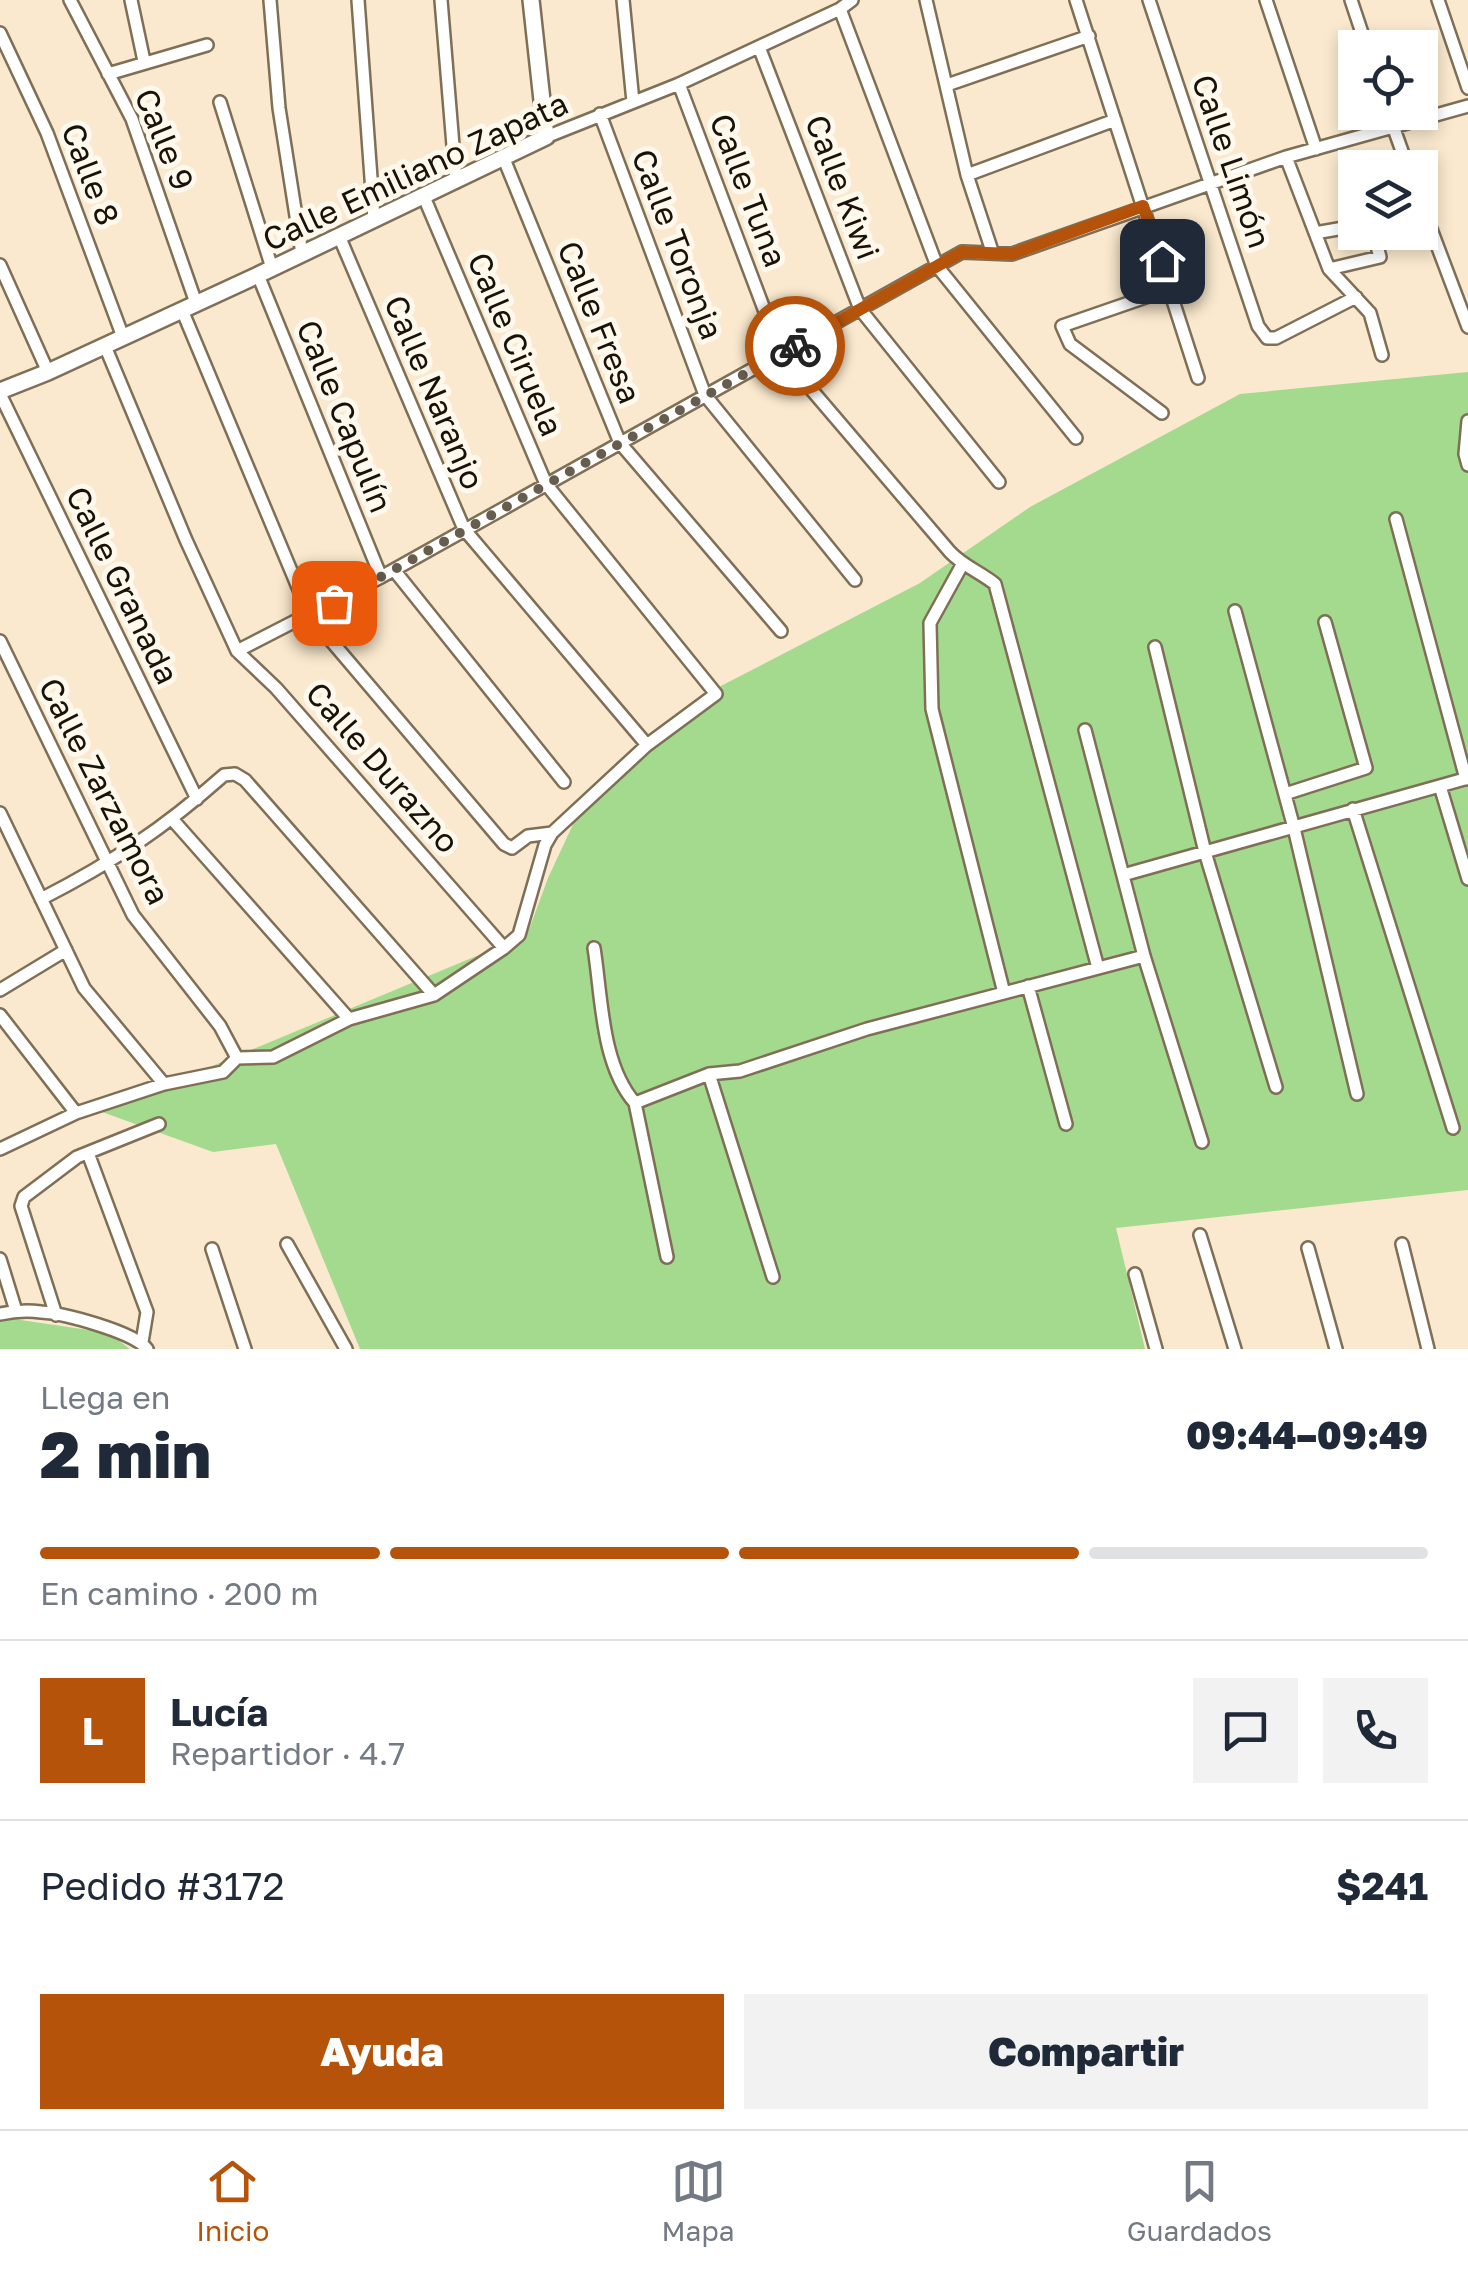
<!DOCTYPE html>
<html lang="es">
<meta charset="utf-8">
<style>
body{margin:0;font-family:"Golos Text",sans-serif;background:#f2f2f3;color:#1f2937;height:100vh;display:flex;flex-direction:column;font-size:38px;white-space:nowrap}
*{box-sizing:border-box;margin:0}
p{font-size:32px;color:#747a83}
.icon{flex:none;width:55px;height:55px;fill:none;stroke:currentColor;stroke-width:2;stroke-linecap:round;stroke-linejoin:round}
.map{position:relative;height:1349px;overflow:hidden}
.panel{display:flex;flex-direction:column;background:#fff;flex:1}
.panel>*{flex:none}
.tools{position:absolute;left:1338px;top:30px;display:grid;gap:20px}
.tools a{display:grid;place-items:center;width:100px;height:100px;border-radius:0px;background:#fff;box-shadow:0 5px 15px #0003;font-size:50px}
.pin{position:absolute;display:grid;place-items:center;width:85px;height:85px;color:#fff;margin:-42px;border-radius:20px;box-shadow:0 5px 15px #0006}
.courier{position:absolute;display:grid;place-items:center;width:100px;height:100px;margin:-50px;border:8px solid #b45309;border-radius:50%;background:#fff;color:#222;box-shadow:0 2px 12px #0007}
.overview em{font-style:normal;font-weight:800}
.overview div{display:flex;flex-direction:column-reverse}
.overview{display:flex;align-items:center;justify-content:space-between;height:170px;padding:0 40px}
h1{font-size:65px;font-weight:800;line-height:75px}
.bar{display:grid;grid-template-columns:repeat(4,1fr);gap:15px 10px;align-content:center;height:120px;padding:0 40px}
.bar i{height:12px;border-radius:8px;background:#e0e1e3}
.bar .active{background:#b45309}
.bar p{grid-column:span 4}
.line{display:flex;align-items:center;gap:25px;padding:0 40px;border-top:2px solid #e0e1e3}
.line div{flex:1}
.round{display:grid;place-items:center;flex:none;width:105px;height:105px;border-radius:0px;background:#f2f2f3}
.action{display:flex;gap:20px;margin-top:auto;padding:20px 40px}
.action a{flex:1;height:115px;border-radius:0px;background:#b45309;color:#fff;font-size:40px;font-weight:800;line-height:115px;text-align:center}
.action a+a{background:#f2f2f3;color:#1f2937}
.dock{display:flex;justify-content:space-around;align-items:center;height:140px;border-top:2px solid #e0e1e3;background:#fff;font-size:28px;color:#747a83}
.dock a{display:grid;justify-items:center;gap:5px}
.dock .active{color:#b45309}
.map>svg:first-child{display:block}
.green{fill:#a3da8e}
.lines{fill:none;stroke-linecap:round;stroke-linejoin:round}
.minor-casing{stroke:#7e6f56;stroke-width:16}
.secondary-casing{stroke:#7e6f56;stroke-width:20}
.minor{stroke:#fff;stroke-width:11}
.secondary{stroke:#fff;stroke-width:15}
.done{stroke:#675d4e;stroke-width:10;stroke-dasharray:0 18}
.route{stroke:#b45309;stroke-width:12}
.labels{text-anchor:middle;dominant-baseline:central;stroke-width:10;stroke-linejoin:round;paint-order:stroke}
.street-label{font-size:32px;fill:#181209;stroke:#fff8ed}
</style>
<div class="map">
<svg width="1468" height="1349" viewBox="0 0 1468 1349">
<rect width="100%" height="100%" fill="#fae9ce"/>
<path class="green" d="M 1468,372 L 1468,1190 L 1116,1228 L 1145,1349 L 360,1349 L 276,1144 L 213,1152 L 102,1112 L 527,935 L 548,878 L 576,818 L 656,736 L 715,689 L 920,583 L 1030,507 L 1240,394 Z
M 7,1318 L 109,1333 L 130,1349 L 0,1349 L 0,1319 Z"/>
<g class="lines">
<g class="minor-casing">
<path id="minor" d="M 70,0 L 132,119 L 196,303
M 131,0 L 144,61
M 270,0 L 279,108 L 302,254
M 358,0 L 374,219
M 441,0 L 456,182
M 623,0 L 633,102
M 926,0 L 967,175 L 992,251
M 1076,0 L 1198,378
M 1149,0 L 1258,326 L 1267,338 L 1276,338 L 1356,297
M 1266,0 L 1316,149
M 1351,0 L 1367,48
M 1438,0 L 1468,88
M 840,9 L 937,266 L 1076,438
M 0,33 L 47,133 L 123,337
M 759,47 L 860,309 L 999,482
M 108,74 L 207,45
M 679,84 L 781,354 L 950,552 C 963,566 980,572 995,584 L 1098,968
M 947,85 L 1089,36
M 220,102 L 272,268
M 1388,112 L 1408,168
M 600,114 L 705,395 L 855,580
M 546,137 L 679,84 L 840,9 L 852,0
M 1286,157 L 1329,269 L 1370,313 L 1382,355
M 504,159 L 620,443 L 781,631
M 967,175 L 1115,120
M 1420,200 L 1468,327
M 1315,233 L 1355,226
M 339,236 L 464,529 L 647,745
M 0,265 L 48,372
M 1329,269 L 1380,257 L 1373,232
M 258,275 L 381,577
M 182,310 L 310,616 L 504,844 L 512,848 L 528,836 L 552,833
M 105,346 L 186,540 L 237,651 L 276,688 L 504,948
M 0,394 L 197,799
M 1162,413 L 1070,344 L 1062,326 L 1172,288
M 1468,421 L 1465,454 L 1468,465
M 1396,519 L 1466,779
M 962,565 L 930,623 L 932,709 L 1004,993
M 394,570 L 564,782
M 1235,611 L 1294,828 L 1357,1094
M 0,641 L 133,915 L 220,1026 L 237,1058
M 1155,647 L 1205,852 L 1276,1087
M 237,651 L 381,577 L 962,252 L 1012,254 L 1286,157 L 1468,106
M 1085,730 L 1144,956 L 1202,1142
M 1440,786 L 1468,879
M 1285,794 L 1366,768 L 1325,622
M 1353,809 L 1453,1128
M 0,813 L 84,988 L 164,1084
M 172,819 L 349,1019
M 1123,875 L 1468,778
M 41,899 C 113,862 163,829 224,775 L 235,774 L 245,780 L 434,995
M 594,948 C 602,998 601,1064 635,1103 L 667,1257
M 1028,986 L 1066,1124
M 0,990 L 66,950
M 0,1015 L 76,1113
M 709,1074 L 773,1277
M 635,1103 L 709,1074 L 740,1071 L 867,1029 L 1144,956
M 0,1149 L 76,1113 L 164,1084 L 223,1072 L 237,1058 L 273,1057 L 349,1019 L 434,995 L 504,948 L 519,935 L 545,845 L 552,833 L 647,745 L 716,694 L 546,484 L 424,197
M 88,1153 L 147,1312 L 142,1342
M 1200,1235 L 1235,1349
M 287,1244 L 346,1349
M 1402,1244 L 1428,1349
M 1308,1248 L 1336,1349
M 212,1249 L 245,1349
M 0,1259 L 16,1311
M 1135,1274 L 1156,1349
M 0,1314 C 14,1311 26,1310 41,1312 C 63,1313 134,1332 147,1349
M 56,1315 L 21,1206 L 24,1197 L 77,1157 L 159,1124"/>
</g>
<g class="secondary-casing">
<path id="secondary" d="M 0,391 L 48,372 L 258,275 L 546,137 L 531,0"/>
</g>
<use href="#minor" class="minor"/>
<use href="#secondary" class="secondary"/>
</g>
<g class="lines">
<path class="done" d="M 334,603 L 795,346"/>
<path class="route" d="M 795,346 L 962,252 L 1012,254 L 1143,206 L 1162,261"/>
</g>
<g class="labels">
<g class="street-label">
<text transform="translate(165 139) rotate(68)">Calle 9</text>
<text transform="translate(1232 161) rotate(71)">Calle Limón</text>
<text transform="translate(415 171) rotate(-25)">Calle Emiliano Zapata</text>
<text transform="translate(91 174) rotate(69)">Calle 8</text>
<text transform="translate(843 187) rotate(69)">Calle Kiwi</text>
<text transform="translate(749 190) rotate(69)">Calle Tuna</text>
<text transform="translate(678 244) rotate(69)">Calle Toronja</text>
<text transform="translate(600 322) rotate(68)">Calle Fresa</text>
<text transform="translate(516 344) rotate(67)">Calle Ciruela</text>
<text transform="translate(435 392) rotate(67)">Calle Naranjo</text>
<text transform="translate(345 416) rotate(68)">Calle Capulín</text>
<text transform="translate(123 585) rotate(64)">Calle Granada</text>
<text transform="translate(383 767) rotate(49)">Calle Durazno</text>
<text transform="translate(105 791) rotate(63)">Calle Zarzamora</text>
</g>
</g>
</svg>
<div class="tools">
<a><svg class="icon" aria-label="locate" viewBox="0 0 24 24"><circle cx="12" cy="12" r="6"/><path d="M12 2v4M12 18v4M2 12h4M18 12h4"/></svg></a>
<a><svg class="icon" aria-label="layers" viewBox="0 0 24 24"><path d="M12 4l9 5-9 5-9-5zM3 14l9 5 9-5"/></svg></a>
</div>
<div class="pin" style="left:334px;top:603px;background:#ea580c"><svg class="icon" aria-label="bag" viewBox="0 0 24 24"><path d="M5 8h14l-1 12H6zM9 8a3 3 0 0 1 6 0"/></svg></div>
<div class="pin" style="left:1162px;top:261px;background:#1f2937"><svg class="icon" aria-label="home" viewBox="0 0 24 24"><path d="M3 11l9-7 9 7M6 9v11h12V9"/></svg></div>
<div class="courier" style="left:795px;top:346px"><svg class="icon" aria-label="bike" viewBox="0 0 24 24"><circle cx="6" cy="16" r="4"/><circle cx="18" cy="16" r="4"/><path d="M6 16l4-8h5l3 8M10 8l3 8H6M13 5h3"/></svg></div>
</div>
<section class="panel">
<div class="overview"><div><h1>2 min</h1><p>Llega en</p></div><em>09:44–09:49</em></div>
<div class="bar"><i class="active"></i><i class="active"></i><i class="active"></i><i></i><p>En camino · 200 m</p></div>
<div class="line" style="height:180px"><b class="round" style="background:#b45309;color:#fff">L</b><div><b>Lucía</b><p>Repartidor · 4.7</p></div><a class="round"><svg class="icon" aria-label="chat" viewBox="0 0 24 24"><path d="M4 5h16v11H9l-5 4z"/></svg></a><a class="round"><svg class="icon" aria-label="phone" viewBox="0 0 24 24"><path d="M5 4h4l2 5-3 2q2 4 5 5l2-3 5 2v4C11 20 4 13 5 4z"/></svg></a></div>
<div class="line" style="height:130px"><div>Pedido #3172</div><b>$241</b></div>
<div class="action"><a>Ayuda</a><a>Compartir</a></div>
</section>
<nav class="dock">
<a class="active"><svg class="icon" aria-label="home" viewBox="0 0 24 24"><path d="M3 11l9-7 9 7M6 9v11h12V9"/></svg>Inicio</a>
<a><svg class="icon" aria-label="map" viewBox="0 0 24 24"><path d="M3 6l6-2 6 2 6-2v14l-6 2-6-2-6 2zM9 4v14M15 6v14"/></svg>Mapa</a>
<a><svg class="icon" aria-label="saved" viewBox="0 0 24 24"><path d="M7 4h10v16l-5-4-5 4z"/></svg>Guardados</a>
</nav>
